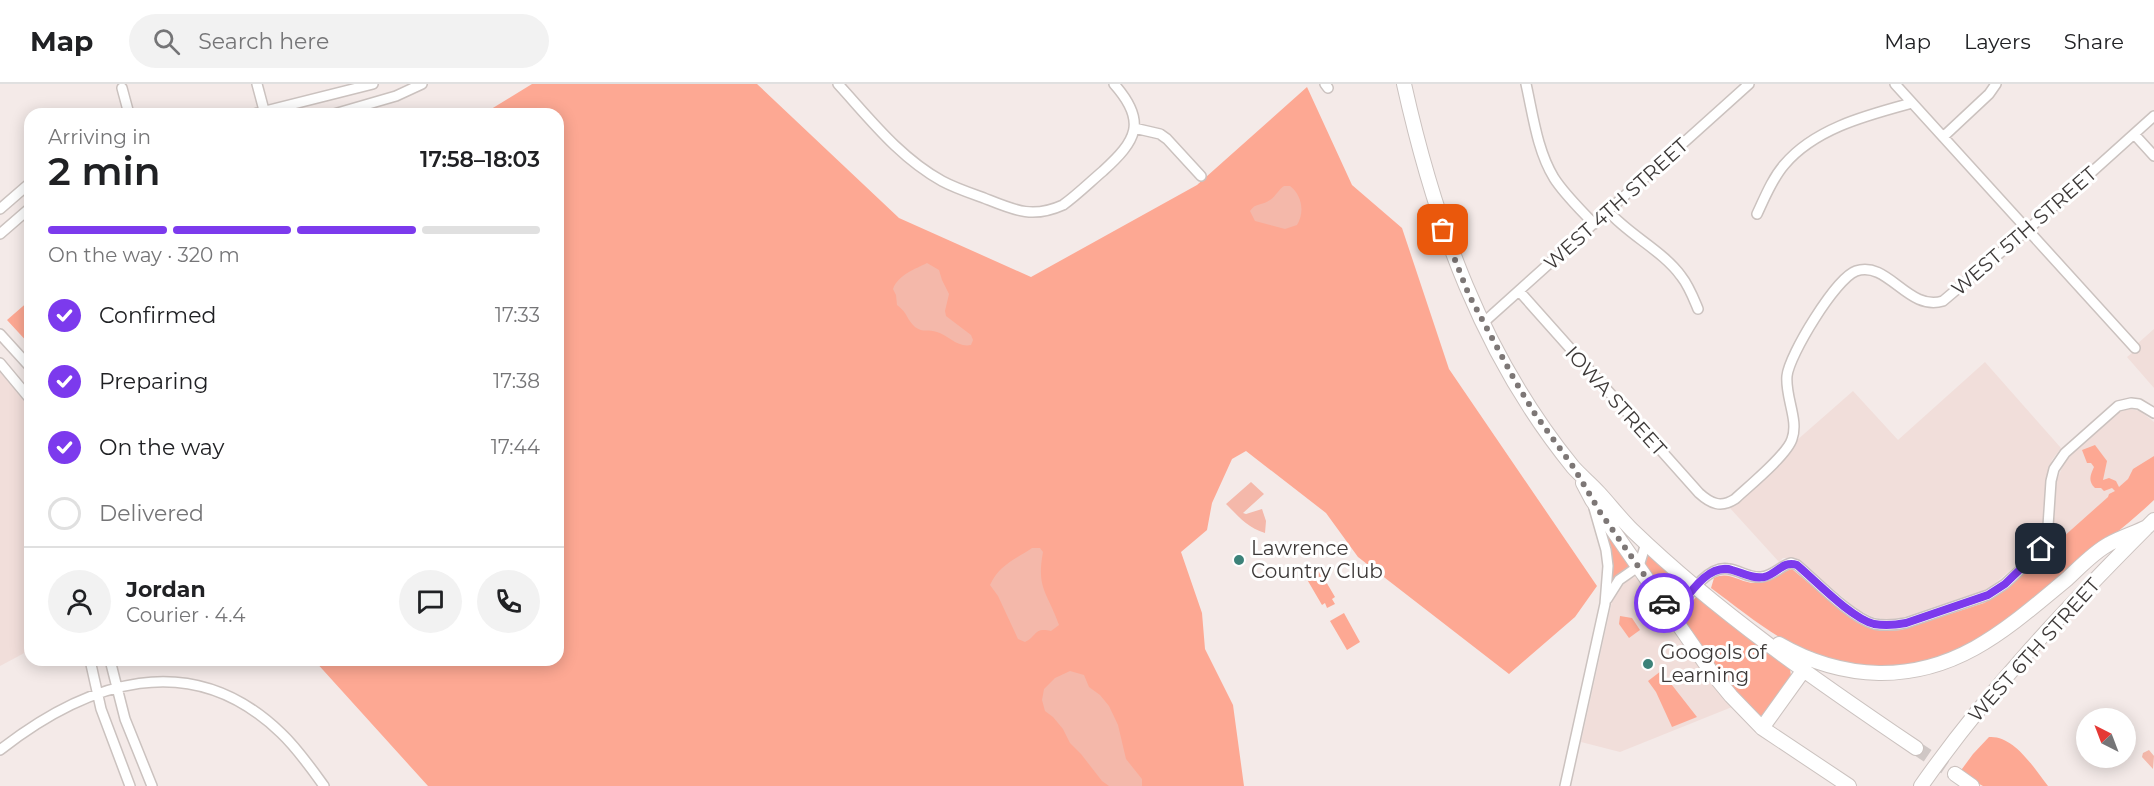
<!DOCTYPE html>
<meta charset="utf-8">
<style>
body{margin:0;font-family:Montserrat,sans-serif;background:#f2f2f2;color:#202124;height:100vh;display:flex;flex-direction:column;font-size:22px;white-space:nowrap}
*{box-sizing:border-box;margin:0}
p{font-size:20px;color:#757577}
.icon{flex:none;width:33px;height:33px;fill:none;stroke:currentColor;stroke-width:2;stroke-linecap:round;stroke-linejoin:round}
.map{position:relative;flex:1;overflow:hidden}
.details{position:absolute;left:24px;top:24px;width:540px;height:558px;display:flex;flex-direction:column;background:#fff;border-radius:18px;box-shadow:0 3px 15px #0003}
.details>*{flex:none}
.needle{width:39px;rotate:318deg}
.tools{position:absolute;left:2076px;top:624px;display:grid;gap:12px}
.tools a{display:grid;place-items:center;width:60px;height:60px;border-radius:50%;background:#fff;box-shadow:0 3px 15px #0003;font-size:30px}
.pin{position:absolute;display:grid;place-items:center;width:51px;height:51px;color:#fff;margin:-26px;border-radius:12px;box-shadow:0 3px 9px #0006}
.courier{position:absolute;display:grid;place-items:center;width:60px;height:60px;margin:-30px;border:4px solid #7c3aed;border-radius:50%;background:#fff;color:#222;box-shadow:0 2px 8px #0007}
.headline em{font-style:normal;font-weight:600}
.headline div{display:flex;flex-direction:column-reverse}
.headline{display:flex;align-items:center;justify-content:space-between;height:102px;padding:0 24px}
h1{font-size:39px;font-weight:600;line-height:45px}
.bar{display:grid;grid-template-columns:repeat(4,1fr);gap:9px 6px;align-content:center;height:72px;padding:0 24px}
.bar i{height:8px;border-radius:4px;background:#e0e0e0}
.bar .on{background:#7c3aed}
.bar p{grid-column:span 4}
.line{display:flex;align-items:center;gap:15px;padding:0 24px;border-top:2px solid #e0e0e0}
.line div{flex:1}
.round{display:grid;place-items:center;flex:none;width:63px;height:63px;border-radius:32px;background:#f2f2f2}
ol{padding:0 24px;list-style:none}
li{display:flex;align-items:center;gap:18px;height:66px}
li p{margin-inline-start:auto}
li .icon{padding:6px;border-radius:50%;background:#7c3aed;color:#fff;stroke-width:4}
li:last-child{color:#757577}
li i{width:33px;height:33px;border:3px solid #e0e0e0;border-radius:50%}
header{display:flex;align-items:center;gap:36px;box-sizing:border-box;height:84px;padding:0 30px;background:#fff;border-bottom:2px solid #e0e0e0}
header strong{font-size:28px}
nav{display:flex;gap:33px;margin-inline-start:auto;font-size:21px}
.search{width:420px;height:54px;background:#f2f2f2;display:flex;align-items:center;gap:15px;box-sizing:border-box;padding:0 21px;border-radius:33px;color:#757577;font-size:22px}
.map>svg:first-child{display:block}
.built{fill:#f1deda}
.green{fill:#fda893}
.water{fill:#f4b8aa}
.lines{fill:none;stroke-linecap:round;stroke-linejoin:round}
.highway-tunnel{stroke:#cfc7c5;stroke-width:14;stroke-dasharray:14 7;stroke-linecap:butt}
.minor-casing{stroke:#cbc2bf;stroke-width:12}
.highway-casing{stroke:#cbc2bf;stroke-width:16}
.minor{stroke:#fff;stroke-width:9}
.highway{stroke:#fff;stroke-width:14}
.done{stroke:#7d7776;stroke-width:6;stroke-dasharray:0 10.8}
.route{stroke:#7c3aed;stroke-width:8}
.poi-dot{fill:#3c8279;stroke:#fff;stroke-width:2}
.labels{text-anchor:middle;dominant-baseline:central;stroke-width:6;stroke-linejoin:round;paint-order:stroke}
.street-label{font-size:20px;fill:#3d3938;stroke:#fff}
.poi-label{font-size:20px;fill:#3d3938;stroke:#fff;text-anchor:start}
</style>
<header>
<strong>Map</strong>
<div class="search"><svg class="icon" aria-label="search" viewBox="0 0 24 24"><circle cx="10" cy="10" r="6"/><path d="M15 15l6 6"/></svg>Search here</div>
<nav><a>Map</a><a>Layers</a><a>Share</a></nav>
</header>
<div class="map">
<svg width="2154" height="702" viewBox="0 0 2154 702">
<rect width="100%" height="100%" fill="#f4eae8"/>
<path class="built" d="M 2154,245 L 2154,304 L 2127,273 L 2138,264 L 2136,261 Z
M 1985,278 L 2061,364 L 2052,376 L 2046,393 L 2042,444 L 2037,460 L 2026,473 L 1988,505 L 1898,535 L 1886,536 L 1873,533 L 1857,525 L 1795,474 L 1783,474 L 1779,478 L 1729,423 L 1791,366 L 1796,357 L 1853,307 L 1898,356 Z
M 0,287 L 30,324 L 30,566 L 0,582 Z
M 2130,325 L 2140,327 L 2154,338 L 2154,372 L 2039,476 L 2047,465 L 2053,449 L 2055,401 L 2064,379 L 2073,368 L 2112,333 L 2120,327 Z
M 1635,493 L 1640,495 L 1685,562 L 1732,623 L 1620,668 L 1581,658 L 1612,517 L 1615,508 L 1624,498 Z"/>
<path class="green" d="M 532,0 L 757,0 L 899,134 L 1031,193 L 1197,101 L 1307,3 L 1352,101 L 1402,144 L 1449,285 L 1597,502 L 1575,533 L 1509,590 L 1358,473 L 1326,429 L 1246,367 L 1232,375 L 1212,419 L 1207,446 L 1181,468 L 1202,529 L 1205,565 L 1233,621 L 1244,702 L 428,702 L 314,576 L 558,576 L 558,30 L 483,30 Z
M 30,216 L 30,261 L 7,236 Z
M 2095,361 L 2107,377 L 2103,396 L 2109,394 L 2116,397 L 2119,403 L 2128,395 L 2133,385 L 2154,372 L 2154,416 C 2130,439 2103,459 2077,480 C 2006,541 1937,602 1835,577 C 1788,566 1749,532 1711,504 L 1714,494 C 1730,486 1741,500 1756,499 C 1771,499 1779,489 1792,485 L 1850,534 L 1860,540 L 1885,547 L 1901,546 L 1984,519 L 1998,511 L 2108,413 L 2109,410 L 2115,407 L 2112,404 L 2104,407 L 2101,404 L 2095,404 C 2088,397 2090,392 2094,383 L 2091,379 L 2087,379 L 2082,366 Z
M 1608,449 L 1631,481 L 1610,500 L 1611,476 Z
M 1648,469 L 1686,504 L 1676,517 L 1674,518 L 1643,482 Z
M 1312,481 L 1315,486 L 1318,484 L 1335,513 L 1332,515 L 1335,520 L 1327,524 L 1325,519 L 1322,521 L 1305,492 L 1308,490 L 1305,485 Z
M 1696,513 L 1790,585 L 1791,592 L 1765,630 L 1760,632 C 1729,604 1707,571 1683,537 L 1682,530 Z
M 1344,529 L 1360,558 L 1347,566 L 1330,537 Z
M 1620,532 L 1632,534 L 1640,546 L 1629,554 L 1619,540 Z
M 1661,587 L 1697,633 L 1672,643 L 1656,608 L 1648,597 Z
M 1989,653 C 2014,651 2034,684 2048,702 L 1983,702 L 1959,689 L 1973,670 Z"/>
<path class="water" d="M 1284,102 L 1290,102 C 1302,111 1305,128 1297,141 L 1285,145 L 1255,137 L 1250,127 C 1256,118 1262,122 1270,116 C 1276,112 1278,106 1284,102 Z
M 927,179 L 939,186 L 942,196 L 949,210 L 945,227 L 946,232 L 971,251 L 973,256 L 971,261 C 958,264 949,252 937,248 C 929,245 923,249 915,243 C 906,235 908,229 897,221 L 896,211 L 893,205 C 898,191 915,185 927,179 Z
M 1251,398 L 1264,410 L 1243,429 L 1246,430 L 1262,425 L 1266,437 L 1265,449 C 1248,444 1239,433 1226,420 Z
M 1032,464 L 1040,464 L 1043,468 C 1036,505 1048,509 1059,541 L 1051,547 C 1033,543 1037,553 1025,558 L 1018,555 L 998,512 L 990,501 C 999,481 1016,475 1032,464 Z
M 1070,587 L 1084,591 L 1089,603 L 1100,611 L 1109,622 L 1118,641 L 1126,675 L 1142,695 L 1142,702 L 1109,702 L 1102,697 L 1081,670 L 1070,659 L 1063,645 L 1053,633 L 1045,627 L 1042,616 L 1044,605 L 1055,594 Z
M 2149,666 L 2154,672 L 2153,685 L 2142,673 L 2143,669 Z"/>
<g class="lines">
<path class="highway-tunnel" d="M 1916,664 L 1955,690"/>
<g class="minor-casing">
<path id="minor" d="M 257,0 L 265,30
M 838,0 C 870,35 899,73 942,97 C 955,104 970,109 984,114 C 1014,126 1032,135 1063,121 C 1077,111 1090,98 1103,87 C 1136,57 1148,38 1114,0
M 1325,0 L 1328,4
M 1526,0 C 1533,31 1537,66 1554,94 C 1565,111 1580,125 1594,140
M 1895,0 L 2135,264
M 122,4 L 129,30
M 254,30 L 373,0
M 334,30 L 396,12 L 422,0
M 1134,44 L 1160,50 L 1167,55 L 1201,92
M 2134,50 L 2154,72
M 1943,53 L 1989,10 L 1996,0
M 0,125 L 30,99
M 1608,127 C 1629,151 1663,167 1681,192 C 1689,202 1693,213 1698,225
M 1757,130 C 1765,113 1772,95 1784,81 C 1815,44 1868,31 1912,19
M 0,150 L 30,124
M 1519,207 L 1699,409 C 1711,420 1721,424 1735,415 C 1749,402 1787,371 1792,355 C 1799,336 1785,313 1787,292 C 1789,271 1836,194 1856,187 C 1888,176 1908,228 1943,217 L 2033,141 L 2154,32
M 1483,239 L 1749,0
M 0,250 L 30,283
M 0,279 L 30,315
M 1607,515 L 1619,496 L 1639,482 L 1646,459
M 1673,531 C 1685,516 1707,480 1729,485 C 1741,487 1749,494 1761,493 C 1773,492 1780,482 1791,479 L 1797,481 C 1816,497 1851,534 1874,540 C 1885,542 1896,541 1906,539 L 1988,511 L 2005,500 L 2038,469 L 2043,462 L 2048,442 L 2051,397 L 2054,385 L 2065,369 L 2118,322 L 2131,319 L 2139,320 L 2154,329
M 90,576 L 101,625 L 130,702
M 110,576 L 125,635 L 152,702
M 0,666 C 87,598 191,562 281,649 C 297,664 311,684 324,702
M 1565,702 L 1605,520 L 1608,482 L 1606,466 L 1594,424"/>
</g>
<g class="highway-casing">
<path id="highway" d="M 1404,0 C 1435,139 1482,271 1573,383 C 1581,392 1591,400 1599,409 C 1610,421 1620,434 1632,446 C 1718,529 1817,597 1916,664
M 1583,399 L 1592,416 L 1712,589 L 1731,612 L 1762,644 L 1849,702
M 1779,560 C 1810,578 1843,588 1879,589 C 1959,590 2009,543 2067,495 C 2080,483 2094,468 2109,460 C 2121,453 2135,449 2147,443
M 1762,644 L 1803,587
M 1955,690 L 1972,702
M 1921,702 C 1989,605 2070,520 2154,436"/>
</g>
<use href="#minor" class="minor"/>
<use href="#highway" class="highway"/>
</g>
<g class="lines">
<path class="done" d="M 1443,146 L 1469,211 L 1514,295 L 1535,330 L 1574,384 L 1600,428 L 1664,519"/>
<path class="route" d="M 1664,519 L 1673,531 C 1687,514 1707,478 1732,486 C 1743,489 1752,495 1764,493 C 1777,490 1783,476 1797,481 C 1816,497 1851,534 1874,540 C 1885,542 1896,541 1906,539 L 1988,511 L 2005,500 L 2041,465"/>
</g>
<g class="poi-dot">
<circle cx="1239" cy="476" r="6"/>
<circle cx="1648" cy="580" r="6"/>
</g>
<g class="labels">
<g class="street-label">
<text transform="translate(1616 120) rotate(-42)">WEST 4TH STREET</text>
<text transform="translate(2024 147) rotate(-41)">WEST 5TH STREET</text>
<text transform="translate(1616 317) rotate(48)">IOWA STREET</text>
<text transform="translate(2034 566) rotate(-48)">WEST 6TH STREET</text>
</g>
<g class="poi-label">
<text x="1251" y="464">Lawrence<tspan x="1251" dy="23">Country Club</tspan></text>
<text x="1660" y="568">Googols of<tspan x="1660" dy="23">Learning</tspan></text>
</g>
</g>
</svg>
<div class="tools">
<a><svg class="needle" viewBox="-14 -14 28 28"><path d="M0-13l5 13h-10z" fill="#e53935"/><path d="M0 13l5-13h-10z" fill="#757577"/></svg></a>
</div>
<div class="pin" style="left:1443px;top:146px;background:#ea580c"><svg class="icon" aria-label="bag" viewBox="0 0 24 24"><path d="M5 8h14l-1 12H6zM9 8a3 3 0 0 1 6 0"/></svg></div>
<div class="pin" style="left:2041px;top:465px;background:#1f2937"><svg class="icon" aria-label="home" viewBox="0 0 24 24"><path d="M3 11l9-7 9 7M6 9v11h12V9"/></svg></div>
<div class="courier" style="left:1664px;top:519px"><svg class="icon" aria-label="car" viewBox="0 0 24 24"><path d="M5 17H2v-5l4-1 3-4h7l3 4 3 1v5h-3M9 17h6M6 11h13"/><circle cx="7" cy="17" r="2"/><circle cx="17" cy="17" r="2"/></svg></div>
<section class="details">
<div class="headline"><div><h1>2 min</h1><p>Arriving in</p></div><em>17:58–18:03</em></div>
<div class="bar"><i class="on"></i><i class="on"></i><i class="on"></i><i></i><p>On the way · 320 m</p></div>
<ol>
<li><svg class="icon" aria-label="check" viewBox="0 0 24 24"><path d="M5 12l5 5 9-10"/></svg>Confirmed<p>17:33</p></li>
<li><svg class="icon" aria-label="check" viewBox="0 0 24 24"><path d="M5 12l5 5 9-10"/></svg>Preparing<p>17:38</p></li>
<li><svg class="icon" aria-label="check" viewBox="0 0 24 24"><path d="M5 12l5 5 9-10"/></svg>On the way<p>17:44</p></li>
<li><i></i>Delivered</li>
</ol>
<div class="line" style="height:108px"><a class="round"><svg class="icon" aria-label="person" viewBox="0 0 24 24"><circle cx="12" cy="8" r="4"/><path d="M4 21q1-7 8-7t8 7"/></svg></a><div><b>Jordan</b><p>Courier · 4.4</p></div><a class="round"><svg class="icon" aria-label="chat" viewBox="0 0 24 24"><path d="M4 5h16v11H9l-5 4z"/></svg></a><a class="round"><svg class="icon" aria-label="phone" viewBox="0 0 24 24"><path d="M5 4h4l2 5-3 2q2 4 5 5l2-3 5 2v4C11 20 4 13 5 4z"/></svg></a></div>
</section>
</div>
